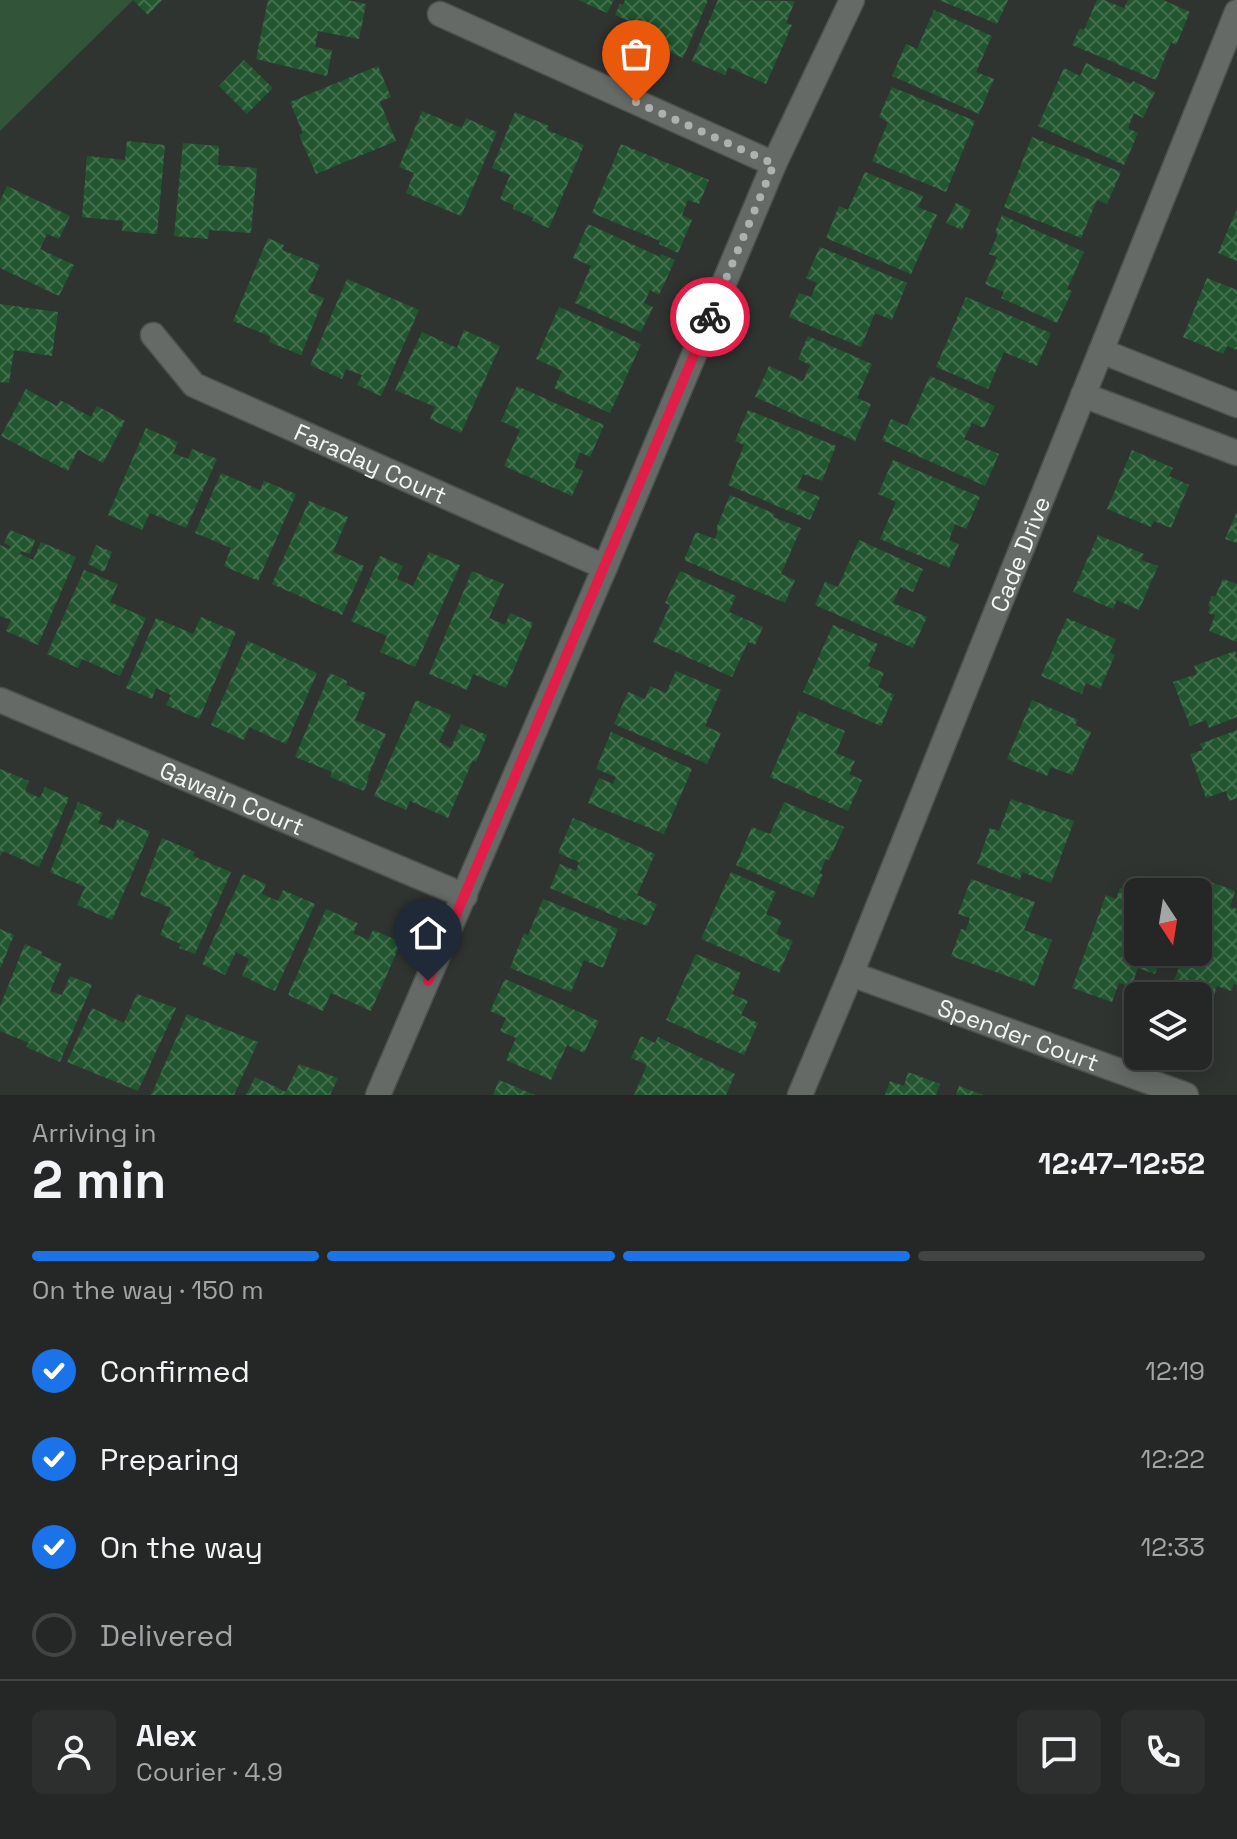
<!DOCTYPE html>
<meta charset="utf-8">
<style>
body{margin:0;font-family:"Space Grotesk",sans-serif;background:#2c2f2d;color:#f1f3f6;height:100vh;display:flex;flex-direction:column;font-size:30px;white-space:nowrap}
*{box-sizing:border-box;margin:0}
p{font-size:26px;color:#a3a5a7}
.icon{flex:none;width:44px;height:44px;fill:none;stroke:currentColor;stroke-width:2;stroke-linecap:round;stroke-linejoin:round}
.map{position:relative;height:1095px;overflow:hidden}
.sheet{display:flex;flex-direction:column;background:#242725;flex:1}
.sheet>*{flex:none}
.needle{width:52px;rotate:168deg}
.fabs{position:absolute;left:1124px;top:878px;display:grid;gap:16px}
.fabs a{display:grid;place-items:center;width:88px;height:88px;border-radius:12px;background:#242725;box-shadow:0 4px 20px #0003,0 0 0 2px #414442;font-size:40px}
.pin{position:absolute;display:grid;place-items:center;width:68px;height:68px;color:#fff;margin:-82px -34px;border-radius:50% 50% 50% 0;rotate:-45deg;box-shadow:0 0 8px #0007}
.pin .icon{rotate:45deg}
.courier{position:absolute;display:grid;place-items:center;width:80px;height:80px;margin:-40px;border:6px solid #e11d48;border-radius:50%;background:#fff;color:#222;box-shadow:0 2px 10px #0007}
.summary em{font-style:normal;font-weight:800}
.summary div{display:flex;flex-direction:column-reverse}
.summary{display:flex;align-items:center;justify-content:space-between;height:136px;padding:0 32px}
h1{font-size:52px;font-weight:800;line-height:60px}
.bar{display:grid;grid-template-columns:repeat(4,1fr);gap:12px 8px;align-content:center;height:96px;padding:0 32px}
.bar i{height:10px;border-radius:6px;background:#414442}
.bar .selected{background:#1a73e8}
.bar p{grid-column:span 4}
.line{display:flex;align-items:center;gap:20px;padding:0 32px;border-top:2px solid #414442}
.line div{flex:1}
.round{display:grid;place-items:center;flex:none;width:84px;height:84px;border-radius:12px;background:#2c2f2d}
ol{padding:0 32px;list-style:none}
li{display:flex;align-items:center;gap:24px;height:88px}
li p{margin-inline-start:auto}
li .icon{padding:8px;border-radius:50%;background:#1a73e8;color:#fff;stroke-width:4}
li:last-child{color:#a3a5a7}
li i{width:44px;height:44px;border:4px solid #414442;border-radius:50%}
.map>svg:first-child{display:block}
.grass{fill:#325539}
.building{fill:url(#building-cross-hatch)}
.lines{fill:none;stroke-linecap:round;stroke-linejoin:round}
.street-casing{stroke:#4d504d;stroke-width:27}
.secondary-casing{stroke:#4d504d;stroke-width:27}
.street{stroke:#656a66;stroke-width:24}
.secondary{stroke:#656a66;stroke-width:24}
.done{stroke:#afb1af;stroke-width:8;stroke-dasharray:0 14.4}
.route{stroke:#e11d48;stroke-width:10}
.labels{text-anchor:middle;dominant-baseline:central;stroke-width:6;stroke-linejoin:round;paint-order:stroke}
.street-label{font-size:24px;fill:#f3f5f3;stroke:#262a27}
</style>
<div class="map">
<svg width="1237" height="1095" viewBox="0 0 1237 1095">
<defs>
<pattern id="building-cross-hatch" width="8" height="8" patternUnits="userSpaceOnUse" patternTransform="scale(2)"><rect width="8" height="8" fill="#21562f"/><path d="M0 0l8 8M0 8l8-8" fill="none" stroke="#426f4e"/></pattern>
</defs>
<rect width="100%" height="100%" fill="#303431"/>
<path class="grass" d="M 0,0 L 133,0 L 0,131 Z"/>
<path class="building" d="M 133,0 L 162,0 L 148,15 Z
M 268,0 L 347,0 L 366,4 L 359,39 L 318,31 L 315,47 L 332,50 L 327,76 L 256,59 Z
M 578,0 L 614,0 L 607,13 Z
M 625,0 L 708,0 L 683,58 L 651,44 L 658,29 L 654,27 L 652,31 L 615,15 L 620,4 L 623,5 Z
M 718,0 L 795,1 L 786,23 L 792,25 L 766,84 L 728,67 L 725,75 L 692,61 Z
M 939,0 L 1008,0 L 997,24 Z
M 1097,0 L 1104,0 L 1124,8 L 1128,0 L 1163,0 L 1190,12 L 1176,45 L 1171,42 L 1156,80 L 1072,45 L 1080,28 L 1084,30 Z
M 934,10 L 992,36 L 976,72 L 994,79 L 979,114 L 892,76 L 906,44 L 917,49 Z
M 244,60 L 273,88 L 247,114 L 219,86 Z
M 1086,63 L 1131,84 L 1133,81 L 1155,92 L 1143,118 L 1134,113 L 1128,128 L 1138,133 L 1124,165 L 1038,126 L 1064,68 L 1080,76 Z
M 378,66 L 391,97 L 380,102 L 396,141 L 316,174 L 299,135 L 303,133 L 290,102 Z
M 892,87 L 975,121 L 946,192 L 872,161 L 888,122 L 879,117 Z
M 422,111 L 462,128 L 466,118 L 497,132 L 461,216 L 406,193 L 414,173 L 399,167 Z
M 515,112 L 549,126 L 547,130 L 584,145 L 549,228 L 532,221 L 534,218 L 513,209 L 514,205 L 500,199 L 510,175 L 492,168 Z
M 1032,137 L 1121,172 L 1107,204 L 1097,200 L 1081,238 L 1004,207 Z
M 127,141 L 165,145 L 157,234 L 122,231 L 123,221 L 82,217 L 87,156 L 125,160 Z
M 183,143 L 219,146 L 218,165 L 257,168 L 251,233 L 209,230 L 208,239 L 174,236 Z
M 621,144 L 709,180 L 699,204 L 688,200 L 682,215 L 692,220 L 678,253 L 659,244 L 660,241 L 592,213 Z
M 865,172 L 923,196 L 918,207 L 937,215 L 911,274 L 826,238 L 839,206 L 848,210 Z
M 7,186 L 70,216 L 59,239 L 47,234 L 40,249 L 74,265 L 59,296 L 0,268 L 0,201 Z
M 956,203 L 971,210 L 962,230 L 946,223 Z
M 1237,209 L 1237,261 L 1218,253 Z
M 1002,215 L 1084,252 L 1067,289 L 1072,291 L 1057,323 L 1001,298 L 1004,292 L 985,284 L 997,257 L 989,254 L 998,234 L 995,232 Z
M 588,224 L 660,257 L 661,254 L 675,260 L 659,295 L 650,290 L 644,303 L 653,307 L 641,332 L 575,303 L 591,266 L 573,258 Z
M 268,238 L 284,245 L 282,250 L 320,265 L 308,292 L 324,298 L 301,355 L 269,342 L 271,337 L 233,321 Z
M 820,247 L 907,283 L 892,320 L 875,313 L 861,347 L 789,317 L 799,293 L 811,297 L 817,283 L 806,278 Z
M 1207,278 L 1237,290 L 1237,350 L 1227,346 L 1223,354 L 1183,337 Z
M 347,279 L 419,310 L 381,396 L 357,385 L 362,375 L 346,369 L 342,379 L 310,365 Z
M 966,297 L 1051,333 L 1037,366 L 1004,352 L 988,389 L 936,367 Z
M 0,304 L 58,312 L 52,356 L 14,350 L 9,383 L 0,382 Z
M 559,307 L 641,344 L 610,413 L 554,388 L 562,371 L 536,359 Z
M 464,330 L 500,346 L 461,433 L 430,419 L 435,407 L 395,390 L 422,332 L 457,348 Z
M 808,336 L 872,364 L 857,398 L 871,404 L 855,441 L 755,397 L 769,366 L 803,381 L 810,365 L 798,359 Z
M 930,376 L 995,406 L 984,428 L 972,423 L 964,439 L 999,454 L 985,486 L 882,440 L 891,419 L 907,426 Z
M 517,386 L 604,425 L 590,457 L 580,452 L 574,467 L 583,471 L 572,496 L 504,466 L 520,430 L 501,421 Z
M 26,389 L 57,406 L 60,400 L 91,417 L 97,406 L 125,421 L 103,463 L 78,450 L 68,471 L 1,436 Z
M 748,410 L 836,446 L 822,481 L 803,474 L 797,488 L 820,497 L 810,520 L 728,485 L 744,445 L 735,441 Z
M 146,428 L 178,442 L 173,453 L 188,459 L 192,449 L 217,459 L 186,528 L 150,513 L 142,530 L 108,515 Z
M 1132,450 L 1173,468 L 1169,476 L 1189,485 L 1171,528 L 1154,521 L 1151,527 L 1107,509 Z
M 893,460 L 980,497 L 966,529 L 955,524 L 949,540 L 959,544 L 949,568 L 880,539 L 896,502 L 878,494 Z
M 221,473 L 260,490 L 264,481 L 296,494 L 258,581 L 224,566 L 231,548 L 195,533 Z
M 730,495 L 775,514 L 773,517 L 801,528 L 781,574 L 795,580 L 785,603 L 684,560 L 696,532 L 715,539 L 718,530 L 716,529 Z
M 309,501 L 348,517 L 333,552 L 364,566 L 342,615 L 272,584 Z
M 1237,511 L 1237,543 L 1225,539 Z
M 10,530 L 35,540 L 30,554 L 21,551 L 20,554 L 33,560 L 41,542 L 76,557 L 38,645 L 6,631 L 11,620 L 0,616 L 0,545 L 9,549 L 10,546 L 4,543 Z
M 1098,535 L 1144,554 L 1141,560 L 1158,566 L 1139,610 L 1117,600 L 1113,609 L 1073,592 Z
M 859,540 L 923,569 L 913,592 L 900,587 L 893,603 L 927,617 L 913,648 L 815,605 L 825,582 L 838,587 Z
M 96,545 L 112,552 L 104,572 L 88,564 Z
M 429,552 L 460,565 L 415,667 L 380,652 L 387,636 L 351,621 L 380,556 L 403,566 L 397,579 L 413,586 Z
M 84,570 L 118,584 L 110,602 L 146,618 L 120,676 L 82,659 L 78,668 L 47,654 Z
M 472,571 L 504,584 L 489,618 L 505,625 L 510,613 L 533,623 L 506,688 L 473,674 L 467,690 L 429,674 Z
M 680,571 L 736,596 L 729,612 L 763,627 L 755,645 L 748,642 L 732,677 L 653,642 L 670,605 L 665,603 Z
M 1223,579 L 1237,584 L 1237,642 L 1209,631 L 1215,615 L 1208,613 L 1210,607 L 1208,606 L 1212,596 L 1215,597 Z
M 201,617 L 236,632 L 199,719 L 166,705 L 171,695 L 156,688 L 152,699 L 126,688 L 156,618 L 193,634 Z
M 1067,618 L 1116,639 L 1110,652 L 1115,655 L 1100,689 L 1086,683 L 1082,694 L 1041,676 Z
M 833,625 L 878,644 L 868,666 L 884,673 L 878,687 L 894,695 L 881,726 L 803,692 Z
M 248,641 L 317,673 L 286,744 L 249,727 L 244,740 L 211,725 Z
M 1235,651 L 1237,658 L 1237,717 L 1209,728 L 1206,720 L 1190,726 L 1173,682 L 1197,674 L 1194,666 Z
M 676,671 L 721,690 L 705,726 L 721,733 L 707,764 L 614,724 L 628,692 L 645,699 L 650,686 L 666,693 Z
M 330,673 L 347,681 L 346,685 L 366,693 L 355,720 L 386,734 L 367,778 L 369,778 L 364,791 L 330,777 L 332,772 L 295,757 Z
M 416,700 L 451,715 L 439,742 L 451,748 L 461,724 L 487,735 L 476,762 L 473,760 L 448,818 L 410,801 L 406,810 L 374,796 Z
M 1032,700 L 1078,720 L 1075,725 L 1091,732 L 1072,775 L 1051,767 L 1047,776 L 1007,759 Z
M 799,711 L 845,731 L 836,753 L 855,761 L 849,774 L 862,780 L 848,811 L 770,777 Z
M 1237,730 L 1237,798 L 1229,801 L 1226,791 L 1206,798 L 1190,754 L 1203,750 L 1200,744 Z
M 611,732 L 692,769 L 664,834 L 588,803 L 599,778 L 613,784 L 616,777 L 596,769 Z
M 0,769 L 29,781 L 25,791 L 40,798 L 45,787 L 69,798 L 39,867 L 3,851 L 0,857 Z
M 1011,799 L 1074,821 L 1051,883 L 1022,872 L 1020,880 L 977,864 L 990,828 L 999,831 Z
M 78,802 L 103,813 L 98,823 L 113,829 L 118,818 L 150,832 L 112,920 L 77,905 L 85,887 L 50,872 Z
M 784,802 L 844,827 L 829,860 L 826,859 L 820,873 L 823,875 L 813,898 L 736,865 L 752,827 L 770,834 Z
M 573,818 L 655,854 L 637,895 L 657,904 L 647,926 L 627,918 L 626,921 L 550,888 L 560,864 L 576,871 L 579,862 L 558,853 Z
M 162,838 L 195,852 L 193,856 L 231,872 L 195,954 L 179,948 L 181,944 L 160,935 L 171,908 L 140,895 Z
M 731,872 L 776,892 L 766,914 L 782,921 L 776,934 L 793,941 L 779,973 L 701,939 Z
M 243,874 L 266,884 L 262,894 L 278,901 L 283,890 L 315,904 L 275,991 L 242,976 L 249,959 L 236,952 L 225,975 L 202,964 Z
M 971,879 L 1035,902 L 1024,930 L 1052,940 L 1035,986 L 951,956 L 961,929 L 966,930 L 970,918 L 958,914 Z
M 1208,881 L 1235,891 L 1230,907 L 1237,909 L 1237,985 L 1234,984 L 1231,991 L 1217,986 L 1208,1013 L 1198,1009 L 1198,996 L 1168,996 L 1185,952 L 1198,952 L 1198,917 L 1203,903 L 1200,902 Z
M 1120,888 L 1138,894 L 1138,952 L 1163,952 L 1155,974 L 1138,968 L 1131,987 L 1119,983 L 1112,1002 L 1072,988 L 1106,895 L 1116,899 Z
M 543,899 L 618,929 L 603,968 L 584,960 L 571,992 L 510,968 L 524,933 L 528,935 Z
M 326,909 L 358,923 L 353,933 L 368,940 L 373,930 L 401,942 L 371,1011 L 331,993 L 323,1011 L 288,995 Z
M 0,929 L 14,935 L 0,969 Z
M 25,944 L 42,952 L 41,955 L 62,964 L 50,991 L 62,995 L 70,976 L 92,985 L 60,1062 L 26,1047 L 29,1043 L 0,1031 L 0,1006 Z
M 696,954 L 741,973 L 732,994 L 748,1001 L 741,1015 L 758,1023 L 744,1055 L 666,1020 Z
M 505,979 L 599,1021 L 584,1053 L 567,1045 L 551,1080 L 506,1060 L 516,1038 L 500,1031 L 506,1018 L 490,1011 Z
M 137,994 L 176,1008 L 138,1091 L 67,1062 L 92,1008 L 124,1023 Z
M 187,1014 L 258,1042 L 234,1095 L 151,1095 Z
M 641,1036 L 655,1043 L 658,1037 L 735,1074 L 726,1095 L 634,1095 L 647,1065 L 631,1058 Z
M 299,1064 L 338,1078 L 330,1095 L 246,1095 L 255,1077 L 286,1092 Z
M 908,1072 L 940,1084 L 936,1095 L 885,1095 L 890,1081 L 904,1086 Z
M 499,1080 L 535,1095 L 493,1095 Z
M 959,1086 L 983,1095 L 956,1095 Z"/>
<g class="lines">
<g class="street-casing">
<g id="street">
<path d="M 440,14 L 774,164"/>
<path id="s1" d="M 153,335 L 194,385 L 605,567"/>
<path id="s2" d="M 0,700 L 465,896"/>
<path id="s3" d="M 851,974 L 1186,1095"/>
<path d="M 378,1095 L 605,567 L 774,164 L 852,0"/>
<path id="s4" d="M 800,1095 L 851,974 L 1237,12"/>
</g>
</g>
<g class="secondary-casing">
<path id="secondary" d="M 1101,351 L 1237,405
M 1083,395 L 1237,453"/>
</g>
<use href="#street" class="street"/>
<use href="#secondary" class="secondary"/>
</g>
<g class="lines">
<path class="done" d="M 636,102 L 774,164 L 710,317"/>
<path class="route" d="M 428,981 L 710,317"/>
</g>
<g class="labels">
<g class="street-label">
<text stroke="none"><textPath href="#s1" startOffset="258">Faraday Court</textPath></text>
<text stroke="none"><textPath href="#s4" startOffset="584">Cade Drive</textPath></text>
<text stroke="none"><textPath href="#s2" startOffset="252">Gawain Court</textPath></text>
<text stroke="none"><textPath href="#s3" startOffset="178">Spender Court</textPath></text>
</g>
</g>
</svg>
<div class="fabs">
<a><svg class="needle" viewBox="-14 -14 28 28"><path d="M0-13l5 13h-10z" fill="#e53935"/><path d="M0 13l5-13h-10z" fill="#a3a5a7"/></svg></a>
<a><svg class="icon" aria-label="layers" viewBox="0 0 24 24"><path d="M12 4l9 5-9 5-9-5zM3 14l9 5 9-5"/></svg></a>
</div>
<div class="pin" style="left:636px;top:102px;background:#ea580c"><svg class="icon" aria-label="bag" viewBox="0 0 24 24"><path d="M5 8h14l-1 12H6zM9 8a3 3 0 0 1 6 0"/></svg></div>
<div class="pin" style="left:428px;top:981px;background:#1f2937"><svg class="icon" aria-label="home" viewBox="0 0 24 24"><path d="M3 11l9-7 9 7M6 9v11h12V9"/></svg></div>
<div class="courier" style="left:710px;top:317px"><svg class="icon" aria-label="bike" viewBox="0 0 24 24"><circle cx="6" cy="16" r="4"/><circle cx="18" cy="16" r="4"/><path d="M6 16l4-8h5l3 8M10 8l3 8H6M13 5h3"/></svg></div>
</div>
<section class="sheet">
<div class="summary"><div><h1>2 min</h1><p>Arriving in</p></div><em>12:47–12:52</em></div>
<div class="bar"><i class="selected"></i><i class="selected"></i><i class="selected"></i><i></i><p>On the way · 150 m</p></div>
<ol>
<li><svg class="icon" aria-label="check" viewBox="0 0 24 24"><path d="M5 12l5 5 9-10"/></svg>Confirmed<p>12:19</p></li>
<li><svg class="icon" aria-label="check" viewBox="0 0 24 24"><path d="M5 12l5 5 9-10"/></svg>Preparing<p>12:22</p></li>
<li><svg class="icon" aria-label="check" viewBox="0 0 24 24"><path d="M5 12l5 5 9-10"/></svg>On the way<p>12:33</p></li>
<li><i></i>Delivered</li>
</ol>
<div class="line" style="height:144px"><a class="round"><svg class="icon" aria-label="person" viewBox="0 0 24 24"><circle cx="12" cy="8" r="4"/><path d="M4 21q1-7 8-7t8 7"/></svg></a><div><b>Alex</b><p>Courier · 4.9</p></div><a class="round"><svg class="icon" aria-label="chat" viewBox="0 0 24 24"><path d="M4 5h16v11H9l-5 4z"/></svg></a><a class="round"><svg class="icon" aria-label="phone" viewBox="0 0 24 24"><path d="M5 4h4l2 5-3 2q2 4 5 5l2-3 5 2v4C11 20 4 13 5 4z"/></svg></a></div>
</section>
